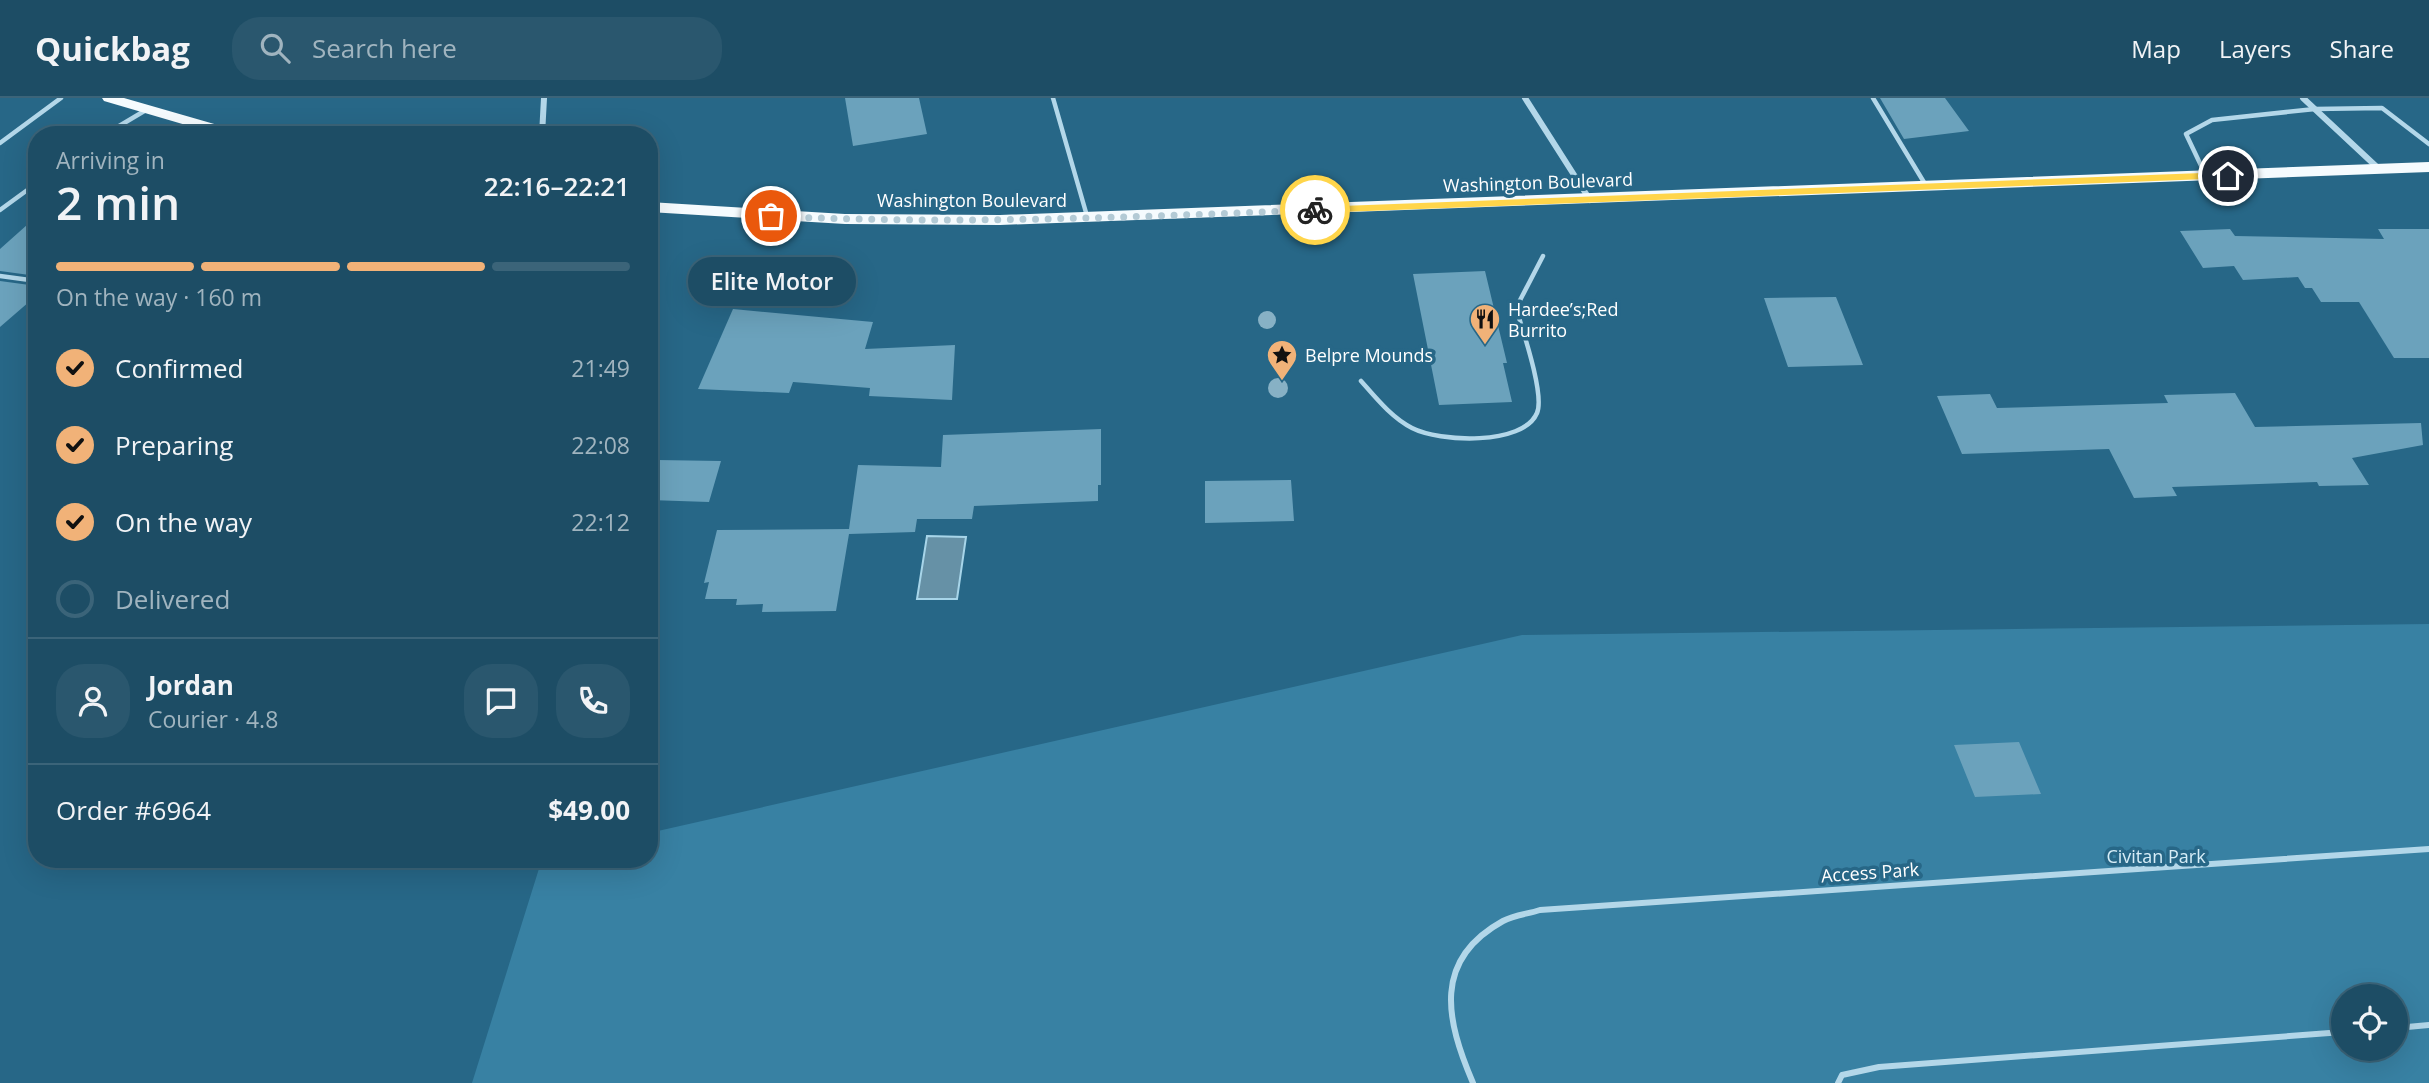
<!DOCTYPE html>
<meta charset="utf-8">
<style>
body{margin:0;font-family:"Open Sans",sans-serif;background:#2a576e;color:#f1f3f6;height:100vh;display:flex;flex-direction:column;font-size:26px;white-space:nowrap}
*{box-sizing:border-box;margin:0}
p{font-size:23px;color:#a0b4bf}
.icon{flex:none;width:38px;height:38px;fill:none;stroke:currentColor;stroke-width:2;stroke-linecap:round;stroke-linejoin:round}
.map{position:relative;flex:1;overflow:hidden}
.details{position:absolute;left:28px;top:28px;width:630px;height:742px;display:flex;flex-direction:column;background:#1d4d65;border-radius:28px;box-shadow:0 7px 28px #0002,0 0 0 2px #3b6479}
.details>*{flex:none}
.fabs{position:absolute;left:2331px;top:886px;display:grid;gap:14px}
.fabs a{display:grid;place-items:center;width:77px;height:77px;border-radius:50%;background:#1d4d65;box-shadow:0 7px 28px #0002,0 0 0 2px #3b6479;font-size:35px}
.pin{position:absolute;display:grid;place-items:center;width:60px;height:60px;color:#fff;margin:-30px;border:4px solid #fff;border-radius:50%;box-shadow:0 2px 7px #0007}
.courier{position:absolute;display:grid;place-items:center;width:70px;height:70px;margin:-35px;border:5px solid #ffd54a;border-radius:50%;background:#fff;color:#222;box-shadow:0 2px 9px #0007}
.bubble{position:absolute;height:49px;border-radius:24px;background:#1d4d65;box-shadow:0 7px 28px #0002,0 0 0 2px #3b6479;font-size:23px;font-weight:600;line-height:49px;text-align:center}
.headline em{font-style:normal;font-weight:600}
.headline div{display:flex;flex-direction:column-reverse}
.headline{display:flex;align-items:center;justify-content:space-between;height:119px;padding:0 28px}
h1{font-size:46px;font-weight:600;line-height:52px}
.bar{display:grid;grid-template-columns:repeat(4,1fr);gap:10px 7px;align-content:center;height:84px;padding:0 28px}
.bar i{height:9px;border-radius:5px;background:#3b6479}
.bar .selected{background:#f1b278}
.bar p{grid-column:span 4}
.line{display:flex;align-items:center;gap:18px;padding:0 28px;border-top:2px solid #3b6479}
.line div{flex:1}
.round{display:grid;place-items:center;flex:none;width:74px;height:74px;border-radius:28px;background:#2a576e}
ol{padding:0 28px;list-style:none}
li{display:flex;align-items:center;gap:21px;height:77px}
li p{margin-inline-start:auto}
li .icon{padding:7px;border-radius:50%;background:#f1b278;color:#111;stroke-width:4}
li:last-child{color:#a0b4bf}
li i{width:38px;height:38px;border:4px solid #3b6479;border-radius:50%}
header{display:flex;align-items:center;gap:42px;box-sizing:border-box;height:98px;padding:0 35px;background:#1d4d65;border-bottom:2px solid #3b6479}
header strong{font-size:33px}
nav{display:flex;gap:38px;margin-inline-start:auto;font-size:24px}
.search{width:490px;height:63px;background:#2a576e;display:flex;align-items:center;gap:18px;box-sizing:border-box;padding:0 24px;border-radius:28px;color:#a0b4bf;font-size:26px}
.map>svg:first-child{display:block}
.green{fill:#3881a3;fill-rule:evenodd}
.water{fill:#6691a6;stroke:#a7d5e9;stroke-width:2}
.building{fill:#6ba2bc}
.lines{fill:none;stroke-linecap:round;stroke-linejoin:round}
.service-far1{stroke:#b3d7e9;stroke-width:4.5}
.service{stroke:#b3d7e9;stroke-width:6}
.minor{stroke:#b3d7e9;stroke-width:6}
.primary{fill:#f5fbfe;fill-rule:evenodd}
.tree{fill:#87b1c5}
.route{fill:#ffd54a}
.done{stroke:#b3cad5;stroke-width:7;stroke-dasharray:0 12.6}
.labels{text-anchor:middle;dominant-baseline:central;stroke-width:7;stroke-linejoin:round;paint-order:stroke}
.street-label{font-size:18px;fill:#fff;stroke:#276787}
.poi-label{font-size:18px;fill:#fff;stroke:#276787;text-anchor:start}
.park-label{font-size:18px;fill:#d6edf7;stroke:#276787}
</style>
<header>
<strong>Quickbag</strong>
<div class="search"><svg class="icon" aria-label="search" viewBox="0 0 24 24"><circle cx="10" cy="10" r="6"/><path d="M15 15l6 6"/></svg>Search here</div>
<nav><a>Map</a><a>Layers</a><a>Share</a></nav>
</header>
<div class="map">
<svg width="2429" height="985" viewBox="0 0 2429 985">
<rect width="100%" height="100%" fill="#276787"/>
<path class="green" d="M 2429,526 L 2429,985 L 472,985 L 542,761 L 649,761 L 649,735 L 1522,537 ZM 2343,898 L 2396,898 L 2396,950 L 2343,950 Z"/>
<path class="water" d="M 927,438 L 966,439 L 957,501 L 917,501 Z"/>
<path class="building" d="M 845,0 L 919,0 L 927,36 L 853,48 Z
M 1880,0 L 1945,0 L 1969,33 L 1904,41 Z
M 37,118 L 37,178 L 0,173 L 0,151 Z
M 2230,131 L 2235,138 L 2384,141 L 2378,131 L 2429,131 L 2429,260 L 2394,260 L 2359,204 L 2321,204 L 2312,190 L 2305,190 L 2298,179 L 2243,182 L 2234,168 L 2203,170 L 2180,133 Z
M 1485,173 L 1507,265 L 1503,265 L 1512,304 L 1439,307 L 1413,176 Z
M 0,183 L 37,188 L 37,197 L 0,229 Z
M 1836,199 L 1863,267 L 1788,269 L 1764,200 Z
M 733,211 L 873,224 L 865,251 L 955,247 L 952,302 L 869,298 L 870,290 L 793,284 L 789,295 L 698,291 Z
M 2235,295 L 2255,329 L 2421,325 L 2423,347 L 2352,360 L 2369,387 L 2319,388 L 2317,384 L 2172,389 L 2177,398 L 2134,400 L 2109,351 L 1962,356 L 1937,298 L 1990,296 L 1997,310 L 2168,305 L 2164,297 Z
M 1101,331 L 1101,387 L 1098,387 L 1098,403 L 974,408 L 972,421 L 917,421 L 915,434 L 849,436 L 836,513 L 762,514 L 763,506 L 736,507 L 737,501 L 705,501 L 709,484 L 704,485 L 717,432 L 849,431 L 858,367 L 941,369 L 943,337 Z
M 657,362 L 721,363 L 709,404 L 649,402 L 649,384 Z
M 1291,382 L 1294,423 L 1205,425 L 1205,383 Z
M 2019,644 L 2041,696 L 1975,699 L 1954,647 Z"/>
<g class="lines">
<path class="service-far1" d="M 1053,0 L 1087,118
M 1873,0 L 1925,86
M 104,37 L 146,12
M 0,45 L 61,0
M 2206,78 L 2186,36 L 2212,22 L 2315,11 L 2382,10 L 2429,46
M 0,112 L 37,85
M 0,178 L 37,183
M 37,220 L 29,227 L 37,229
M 1361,283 C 1376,300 1392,320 1412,330 C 1439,344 1523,348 1537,315 C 1545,297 1522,230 1516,210 L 1543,158"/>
<path class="service" d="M 2396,930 L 2429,927
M 1473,985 C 1446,922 1432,862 1503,823 C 1514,817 1528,816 1540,812 L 2429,751
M 1838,985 L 1842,977 L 1879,969 L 2343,934"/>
<path class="minor" d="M 1525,0 L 1590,102
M 2303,0 L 2379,71
M 542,37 L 544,0"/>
<path class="primary" d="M 102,0 L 124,0 L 242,34 L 244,37 L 220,37 L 104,3 Z
M 2429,64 L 2429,74 L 1000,127 L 845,126 L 649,114 L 649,104 L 845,116 L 1000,117 Z"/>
</g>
<g class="tree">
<circle cx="1267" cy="222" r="9"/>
<circle cx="1278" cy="290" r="10"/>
</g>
<path class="route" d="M 2228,74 L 2232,75 L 2232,80 L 1315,115 L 1310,112 L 1315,109 Z"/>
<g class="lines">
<path class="done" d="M 771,118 C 952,127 1133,119 1315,112"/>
</g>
<defs>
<g id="restaurant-pin" transform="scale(1.575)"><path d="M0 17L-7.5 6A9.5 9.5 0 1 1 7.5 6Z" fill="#f1b278" stroke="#276787"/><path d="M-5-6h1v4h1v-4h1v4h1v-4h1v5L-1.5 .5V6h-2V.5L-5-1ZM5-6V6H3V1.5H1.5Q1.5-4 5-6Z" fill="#111"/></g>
<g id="sight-pin" transform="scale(1.575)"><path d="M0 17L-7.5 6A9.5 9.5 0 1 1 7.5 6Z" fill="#f1b278" stroke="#276787"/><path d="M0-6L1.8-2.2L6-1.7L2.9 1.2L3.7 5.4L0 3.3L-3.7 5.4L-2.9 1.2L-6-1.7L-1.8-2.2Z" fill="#111"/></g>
</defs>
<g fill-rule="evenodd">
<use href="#restaurant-pin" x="1485" y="221"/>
<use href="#sight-pin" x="1282" y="257"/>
</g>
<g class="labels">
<g class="street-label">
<text transform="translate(1538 84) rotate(-2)">Washington Boulevard</text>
<text x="972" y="102">Washington Boulevard</text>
<text transform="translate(1870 774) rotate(-4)">Access Park</text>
</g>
<g class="poi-label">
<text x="1508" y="211">Hardee’s;Red<tspan x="1508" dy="21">Burrito</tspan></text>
<text x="1305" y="257">Belpre Mounds</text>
</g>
<g class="park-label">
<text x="2156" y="758">Civitan Park</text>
</g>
</g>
</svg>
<div class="fabs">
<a><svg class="icon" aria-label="locate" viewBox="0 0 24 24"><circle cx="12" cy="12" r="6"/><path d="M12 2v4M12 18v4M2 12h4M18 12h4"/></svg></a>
</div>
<div class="pin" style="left:771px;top:118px;background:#ea580c"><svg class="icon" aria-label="bag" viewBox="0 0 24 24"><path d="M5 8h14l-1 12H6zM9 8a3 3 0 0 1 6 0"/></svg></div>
<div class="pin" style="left:2228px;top:78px;background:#1f2937"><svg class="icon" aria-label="home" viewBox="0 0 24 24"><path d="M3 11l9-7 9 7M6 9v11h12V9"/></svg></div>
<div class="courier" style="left:1315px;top:112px"><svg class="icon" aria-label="bike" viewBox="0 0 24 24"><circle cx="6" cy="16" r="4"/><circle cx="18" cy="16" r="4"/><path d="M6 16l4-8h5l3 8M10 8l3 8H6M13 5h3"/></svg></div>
<div class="bubble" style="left:688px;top:159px;width:168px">Elite Motor</div>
<section class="details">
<div class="headline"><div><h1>2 min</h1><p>Arriving in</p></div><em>22:16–22:21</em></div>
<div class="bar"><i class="selected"></i><i class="selected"></i><i class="selected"></i><i></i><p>On the way · 160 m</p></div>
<ol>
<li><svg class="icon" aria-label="check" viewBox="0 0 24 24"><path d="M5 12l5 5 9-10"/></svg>Confirmed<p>21:49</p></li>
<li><svg class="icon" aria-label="check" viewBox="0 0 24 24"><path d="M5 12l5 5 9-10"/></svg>Preparing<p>22:08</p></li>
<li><svg class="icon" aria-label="check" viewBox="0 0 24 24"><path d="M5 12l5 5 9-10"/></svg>On the way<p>22:12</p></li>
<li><i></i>Delivered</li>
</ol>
<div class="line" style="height:126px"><a class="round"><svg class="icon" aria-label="person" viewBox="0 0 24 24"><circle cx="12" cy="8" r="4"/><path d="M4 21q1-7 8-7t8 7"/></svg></a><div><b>Jordan</b><p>Courier · 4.8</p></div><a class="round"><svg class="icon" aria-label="chat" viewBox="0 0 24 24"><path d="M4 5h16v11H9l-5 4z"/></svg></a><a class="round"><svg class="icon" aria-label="phone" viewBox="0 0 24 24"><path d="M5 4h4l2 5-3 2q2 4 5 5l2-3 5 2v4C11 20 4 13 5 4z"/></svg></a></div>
<div class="line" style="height:91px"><div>Order #6964</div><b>$49.00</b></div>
</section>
</div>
